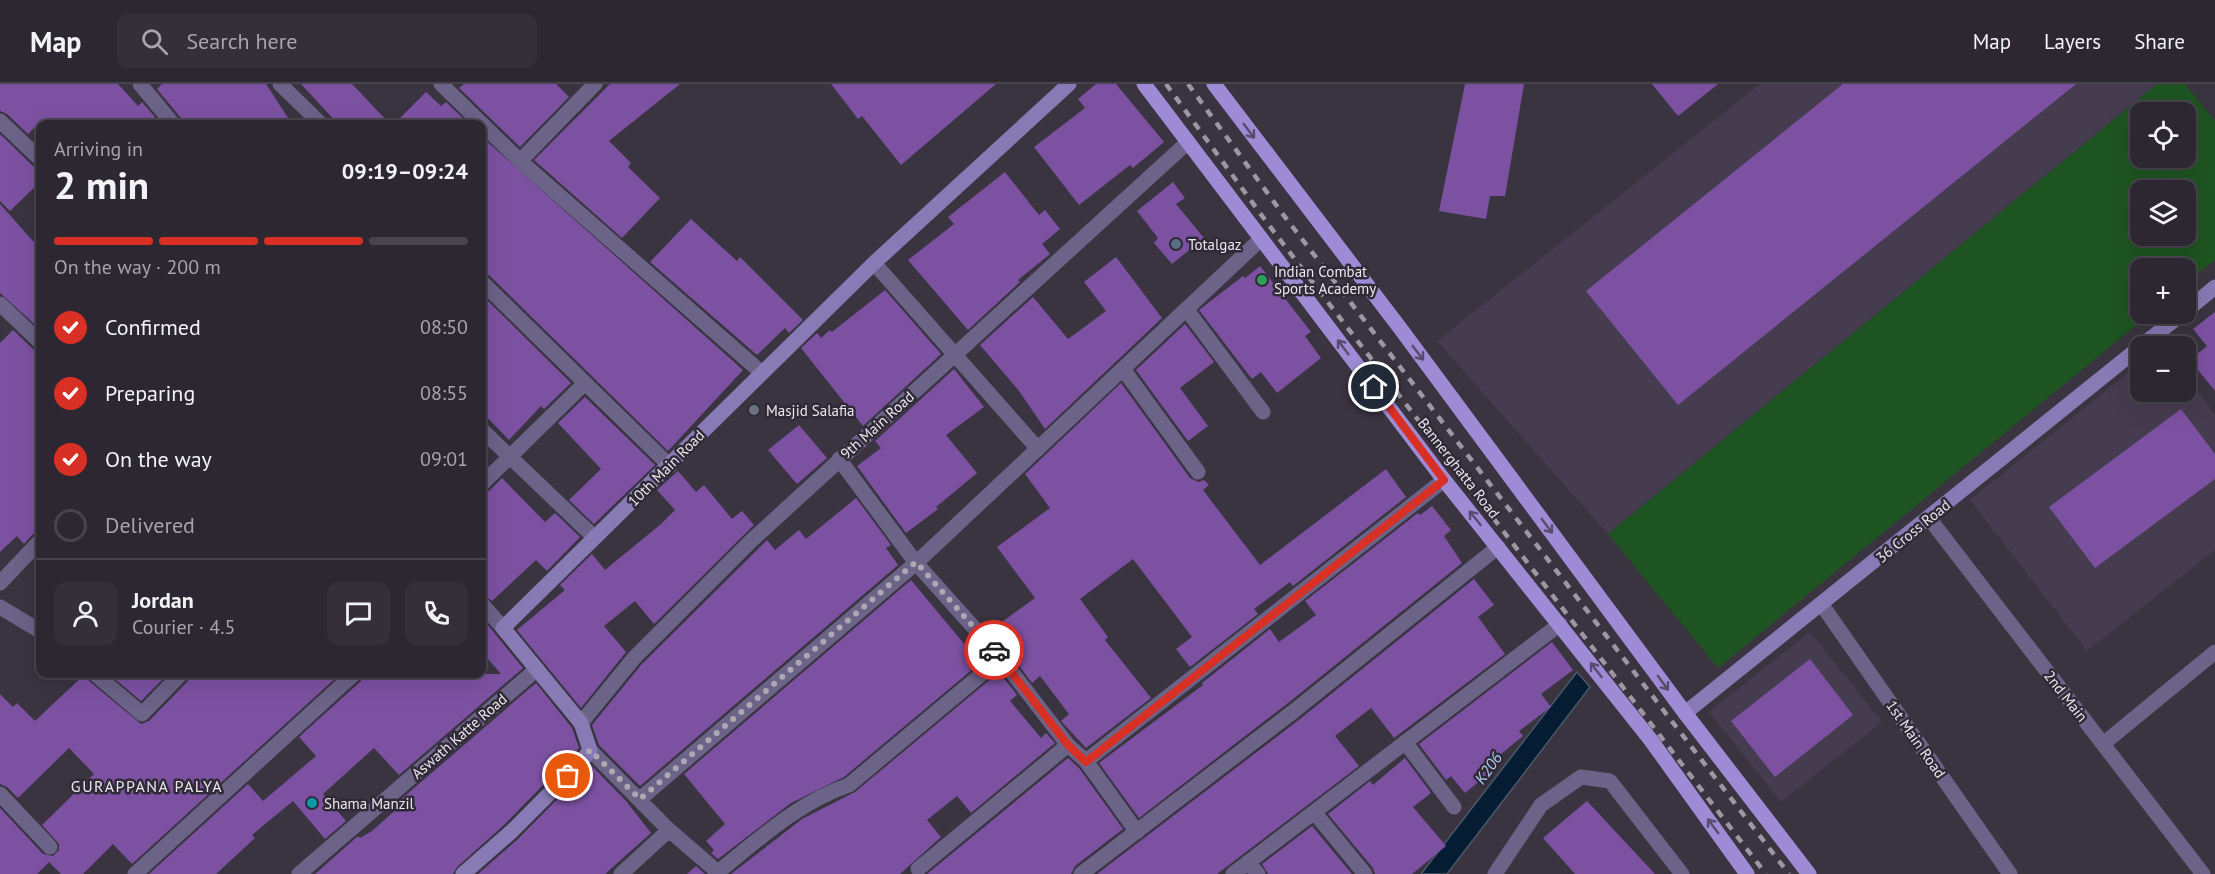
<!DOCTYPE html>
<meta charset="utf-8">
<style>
body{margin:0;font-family:"PT Sans",sans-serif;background:#342f39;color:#f1f3f6;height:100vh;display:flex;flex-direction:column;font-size:22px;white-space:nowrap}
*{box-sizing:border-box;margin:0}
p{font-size:20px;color:#a6a5ab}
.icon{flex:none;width:33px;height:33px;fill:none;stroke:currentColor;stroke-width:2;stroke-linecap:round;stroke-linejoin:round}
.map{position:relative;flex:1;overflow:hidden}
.side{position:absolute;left:36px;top:36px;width:450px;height:558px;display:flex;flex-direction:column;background:#2c2731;border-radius:12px;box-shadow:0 6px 24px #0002,0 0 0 2px #48444d}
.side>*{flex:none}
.tools{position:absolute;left:2130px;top:18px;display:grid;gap:12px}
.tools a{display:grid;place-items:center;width:66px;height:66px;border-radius:12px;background:#2c2731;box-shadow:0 6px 24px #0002,0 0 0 2px #48444d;font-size:30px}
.pin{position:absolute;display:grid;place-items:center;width:51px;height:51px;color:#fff;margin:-26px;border:3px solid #fff;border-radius:50%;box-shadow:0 2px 6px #0007}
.courier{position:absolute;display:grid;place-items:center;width:60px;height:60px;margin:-30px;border:4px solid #d93025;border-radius:50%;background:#fff;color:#222;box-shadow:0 2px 8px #0007}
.head em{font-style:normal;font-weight:800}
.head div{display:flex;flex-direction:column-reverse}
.head{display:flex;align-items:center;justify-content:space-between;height:102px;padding:0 18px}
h1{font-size:39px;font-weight:800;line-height:45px}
.bar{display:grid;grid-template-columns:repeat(4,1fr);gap:9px 6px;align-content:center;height:72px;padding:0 18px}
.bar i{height:8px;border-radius:4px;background:#48444d}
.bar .active{background:#d93025}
.bar p{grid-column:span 4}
.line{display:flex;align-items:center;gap:15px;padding:0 18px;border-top:2px solid #48444d}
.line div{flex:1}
.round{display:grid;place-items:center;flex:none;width:63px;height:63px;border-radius:12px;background:#342f39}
ol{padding:0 18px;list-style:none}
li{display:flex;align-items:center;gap:18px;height:66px}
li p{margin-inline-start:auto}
li .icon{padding:6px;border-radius:50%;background:#d93025;color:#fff;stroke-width:4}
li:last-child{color:#a6a5ab}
li i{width:33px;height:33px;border:3px solid #48444d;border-radius:50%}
header{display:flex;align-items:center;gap:36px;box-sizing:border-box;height:84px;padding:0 30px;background:#2c2731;border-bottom:2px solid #48444d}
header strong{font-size:28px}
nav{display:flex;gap:33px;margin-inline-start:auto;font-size:21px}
.search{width:420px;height:54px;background:#342f39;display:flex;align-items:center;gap:15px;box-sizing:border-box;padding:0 21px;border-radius:12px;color:#a6a5ab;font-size:22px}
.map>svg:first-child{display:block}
.built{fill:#453c4f}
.green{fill:#1e5421;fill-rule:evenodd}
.water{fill:#051c32;stroke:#4a596b;stroke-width:1.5}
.building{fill:#7c51a2}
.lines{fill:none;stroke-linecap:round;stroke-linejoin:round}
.street{stroke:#6b6388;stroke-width:15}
.secondary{stroke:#887ab4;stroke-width:15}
.primary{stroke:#9e8bd6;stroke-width:15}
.rail{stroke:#9c97a2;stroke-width:4.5;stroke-dasharray:8 8;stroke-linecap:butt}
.oneway{stroke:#564c6f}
.done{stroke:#aca8b2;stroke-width:6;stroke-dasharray:0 10.8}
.route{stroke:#d93025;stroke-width:8}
.service-dot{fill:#5c6f8a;stroke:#302a37;stroke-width:2}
.leisure-dot{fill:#2e9e5b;stroke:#302a37;stroke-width:2}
.worship-dot{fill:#6b7280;stroke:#302a37;stroke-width:2}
.culture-dot{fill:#0f9aa8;stroke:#302a37;stroke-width:2}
.labels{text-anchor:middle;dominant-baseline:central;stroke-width:5;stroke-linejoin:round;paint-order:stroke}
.poi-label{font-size:15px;fill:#eae6ef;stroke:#302a37;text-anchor:start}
.street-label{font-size:15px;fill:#eae6ef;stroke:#302a37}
.water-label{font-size:16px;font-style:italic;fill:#abcef3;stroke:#302a37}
.neighbourhood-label{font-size:16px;letter-spacing:1.5px;fill:#eae6ef;stroke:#302a37}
</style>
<header>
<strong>Map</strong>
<div class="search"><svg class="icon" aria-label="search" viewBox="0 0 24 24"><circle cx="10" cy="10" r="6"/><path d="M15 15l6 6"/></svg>Search here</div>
<nav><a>Map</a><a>Layers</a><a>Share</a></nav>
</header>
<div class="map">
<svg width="2215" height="790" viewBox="0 0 2215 790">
<rect width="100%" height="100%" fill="#3a3441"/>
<path class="built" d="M 1760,0 L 2157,0 L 1608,450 L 1437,257 Z
M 2140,279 L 2140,308 L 2186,308 L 2186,291 L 2215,331 L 2215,466 L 2087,567 L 1970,416 Z
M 1810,548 L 1882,638 L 1781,718 L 1709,628 Z"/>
<path class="green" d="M 2157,0 L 2185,0 L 2215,37 L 2215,176 L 2186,200 L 2186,184 L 2140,184 L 2140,230 L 2150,230 L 1718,584 L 1608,450 ZM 2140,28 L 2186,28 L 2186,74 L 2140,74 ZM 2140,106 L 2186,106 L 2186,152 L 2140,152 Z"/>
<path class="water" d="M 1577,588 L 1590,603 L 1447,790 L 1421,790 Z"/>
<path class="building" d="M 0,0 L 118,0 L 138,22 L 142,18 L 155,33 L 152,37 L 155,40 L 38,40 L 28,50 L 7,30 L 0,27 Z
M 162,0 L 266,0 L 292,40 L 182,40 L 181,34 L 157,5 Z
M 301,0 L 352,0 L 390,40 L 338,40 Z
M 464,0 L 556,0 L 569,13 L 520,63 L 459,4 Z
M 610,0 L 680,0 L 609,57 L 631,79 L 628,83 L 660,114 L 622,154 L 534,76 Z
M 831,0 L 996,0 L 901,81 L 862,32 L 858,35 Z
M 1096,0 L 1116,0 L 1164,58 L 1133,84 L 1130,81 L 1079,121 L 1034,63 L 1085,24 L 1078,15 Z
M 1465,0 L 1524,0 L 1505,112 L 1490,112 L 1486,135 L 1439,127 Z
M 1652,0 L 1718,0 L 1678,32 Z
M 1843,0 L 2076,0 L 1678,321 L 1586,207 Z
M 426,8 L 441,22 L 446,18 L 469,40 L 394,40 Z
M 0,50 L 33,82 L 40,84 L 40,98 L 10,127 L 0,117 Z
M 482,53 L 743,286 L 668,367 L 489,191 L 482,189 Z
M 1005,88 L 1039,131 L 1045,126 L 1060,145 L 1042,160 L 1050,170 L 1018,196 L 1020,198 L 968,246 L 908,176 L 954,140 L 948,133 Z
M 1173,98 L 1185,114 L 1176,120 L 1204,154 L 1172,180 L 1154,159 L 1158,154 L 1137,127 Z
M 0,120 L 40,165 L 40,245 L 0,209 Z
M 691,135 L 737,177 L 740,173 L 803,236 L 789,249 L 785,244 L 757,271 L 650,178 Z
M 1116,173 L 1162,234 L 1045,345 L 1019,307 L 980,261 L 1033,213 L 1068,255 L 1106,227 L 1084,198 Z
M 1260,182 L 1311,248 L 1305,252 L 1321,274 L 1277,309 L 1261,288 L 1252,295 L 1199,226 L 1243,192 L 1245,194 Z
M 885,206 L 941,270 L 863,342 L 801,264 L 817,249 L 821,254 L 830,246 L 832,248 Z
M 482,211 L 571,299 L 544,325 L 541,322 L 509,356 L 482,328 Z
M 2215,228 L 2215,307 L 2190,276 L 2207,262 L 2193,245 Z
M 1185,240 L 1214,278 L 1180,304 L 1208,342 L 1188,357 L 1136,286 Z
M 13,246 L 33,265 L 40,267 L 40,447 L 33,450 L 24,460 L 17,452 L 0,468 L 0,259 Z
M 954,285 L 984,323 L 946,351 L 977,389 L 936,423 L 938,425 L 906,449 L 857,382 L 881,364 L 875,357 Z
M 1121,299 L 1190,394 L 1198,398 L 1204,396 L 1209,401 L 1203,406 L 1260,481 L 1386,385 L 1406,413 L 1293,502 L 1290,498 L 1254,525 L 1258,530 L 1190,583 L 1176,565 L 1192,553 L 1133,475 L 1080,515 L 1108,553 L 1105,556 L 1151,614 L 1086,664 L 1061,637 L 1069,630 L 1040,592 L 1032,599 L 1014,575 L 1024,567 L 1002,538 L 1035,514 L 997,463 L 1050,424 L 1025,390 Z
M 585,313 L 655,381 L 594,440 L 569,416 L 601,385 L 558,339 Z
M 2181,325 L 2215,370 L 2215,395 L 2095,484 L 2049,423 Z
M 799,341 L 827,374 L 797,400 L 768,366 Z
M 678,387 L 696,408 L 704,401 L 732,435 L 742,427 L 754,441 L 654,540 L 635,517 L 604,542 L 626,568 L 581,624 L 517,546 L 565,506 L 560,501 L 592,470 L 605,486 L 661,440 L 675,426 L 657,406 Z
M 502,394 L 545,438 L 555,429 L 580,453 L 547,487 L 536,476 L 492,517 L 482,510 L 482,409 L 489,407 Z
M 856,414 L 891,461 L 886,464 L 898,481 L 640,702 L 599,661 L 592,641 L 641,581 L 767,456 L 775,466 L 799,446 L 806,455 Z
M 1432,422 L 1451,446 L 1444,452 L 1462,479 L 1288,619 L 1139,734 L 1099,679 L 1203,601 L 1202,599 L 1270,545 L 1279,558 L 1316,531 L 1305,517 L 1418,429 L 1420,431 Z
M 1474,495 L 1494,521 L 1478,533 L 1505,570 L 1394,654 L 1371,624 L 1335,652 L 1359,682 L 1217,790 L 1097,790 L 1300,635 Z
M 911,496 L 980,579 L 844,693 L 791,719 L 718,775 L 711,769 L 714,766 L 706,757 L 725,740 L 684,690 Z
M 482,534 L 523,584 L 399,691 L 374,664 L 323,710 L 346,737 L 325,755 L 293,717 L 252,751 L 255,754 L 216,790 L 149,790 L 248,700 L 263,717 L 316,672 L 299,653 L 361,597 L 364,590 L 501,590 L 482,568 Z
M 1552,558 L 1573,586 L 1541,610 L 1551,623 L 1519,647 L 1523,652 L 1483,685 L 1488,690 L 1465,709 L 1451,692 L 1446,696 L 1419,660 Z
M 1810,575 L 1853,631 L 1775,693 L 1731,637 Z
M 999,588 L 1017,611 L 1010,617 L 1041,654 L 1046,649 L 1055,659 L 971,729 L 957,712 L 927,736 L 941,753 L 900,790 L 731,790 L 802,735 L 855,708 Z
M 85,590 L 89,597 L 141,640 L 149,637 L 188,597 L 190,590 L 340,590 L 132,780 L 113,760 L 83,790 L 61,790 L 49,778 L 37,790 L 0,790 L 0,724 L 43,770 L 53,772 L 59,766 L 59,760 L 42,741 L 94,690 L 69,664 L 18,714 L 7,703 L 0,700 L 0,610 L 13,623 L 17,619 L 35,637 Z
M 109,590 L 168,590 L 141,617 Z
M 536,599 L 572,644 L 579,664 L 504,741 L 457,783 L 453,790 L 315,790 L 358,752 L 360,754 L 372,747 L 402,720 L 399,717 Z
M 1068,674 L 1079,684 L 1123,745 L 1075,782 L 1071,790 L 927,790 Z
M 1405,674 L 1431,709 L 1413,723 L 1446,762 L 1412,790 L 1375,790 L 1373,784 L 1328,730 L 1370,697 L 1373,701 Z
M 591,681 L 626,717 L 651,749 L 605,790 L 478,790 L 518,755 Z
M 1587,717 L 1655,790 L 1575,790 L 1543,754 Z
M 1312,742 L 1352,790 L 1268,790 L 1262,780 Z
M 696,782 L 705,790 L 687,790 Z"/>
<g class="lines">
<path class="street" d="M 140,0 L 173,40
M 280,0 L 321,40
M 441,0 L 520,77 L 762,289
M 0,37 L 40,75
M 520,77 L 595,0
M 874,179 L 1038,365
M 482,198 L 670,382
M 0,220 L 40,258
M 1187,226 L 1263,328
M 1123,285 L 1198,388
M 482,346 L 594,453
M 839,375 L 916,479 L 1001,574 L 1068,661 L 1086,677 L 1137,748
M 482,400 L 585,299
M 1929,434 L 2203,790
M 0,499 L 40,457
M 482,520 L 503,544
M 1822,521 L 2010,790
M 0,523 L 40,547
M 95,590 L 142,630 L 181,590
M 581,639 L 634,574 L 752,456 L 1188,58
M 1405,658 L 1454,723
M 2103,660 L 2215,568
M 590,666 L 669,746 L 720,790
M 1086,677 L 1444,396
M 0,710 L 50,763
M 640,715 L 916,479 L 1261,155
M 1314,728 L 1365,790
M 1248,778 L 1258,790
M 918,785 L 1068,661
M 718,788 C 759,755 799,718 849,701 L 1001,574
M 135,790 L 354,590
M 299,790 L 537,585
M 621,790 L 669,746
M 1081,790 L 1294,627 L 1498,463
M 1233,790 L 1560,540
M 1495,790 L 1541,721 L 1581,693 L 1610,697 L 1682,790"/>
<path class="secondary" d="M 2186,227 L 2215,203
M 2141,262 L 2182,230
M 1685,629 L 2140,263
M 463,790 L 511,748 L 582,677 L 590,666 L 581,639 L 503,544 L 874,179 L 1069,0"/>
<path class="primary" d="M 1144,0 L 1444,396 L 1650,655 L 1747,790
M 1214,0 L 1400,244 L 1685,629 L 1809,790"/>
<path class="rail" d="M 1166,0 L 1268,140 L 1766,790
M 1188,0 L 1282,129 L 1789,790"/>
</g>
<defs><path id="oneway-shaft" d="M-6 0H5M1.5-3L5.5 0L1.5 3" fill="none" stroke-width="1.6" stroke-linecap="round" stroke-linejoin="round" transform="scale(1.5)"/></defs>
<g class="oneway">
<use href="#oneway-shaft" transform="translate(1249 47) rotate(53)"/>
<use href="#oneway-shaft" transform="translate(1343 263) rotate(-127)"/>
<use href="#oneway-shaft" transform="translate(1418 269) rotate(53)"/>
<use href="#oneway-shaft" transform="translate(1475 434) rotate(-129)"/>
<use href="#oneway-shaft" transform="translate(1547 442) rotate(53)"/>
<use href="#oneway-shaft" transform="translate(1596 586) rotate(-128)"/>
<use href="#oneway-shaft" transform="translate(1663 599) rotate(54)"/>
<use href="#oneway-shaft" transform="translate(1713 742) rotate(-126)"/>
</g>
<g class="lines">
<path class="done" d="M 568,692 L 590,666 L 640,715 L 916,478 L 994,566"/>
<path class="route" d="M 994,566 L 1068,661 L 1086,678 L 1444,396 L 1374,303"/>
</g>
<circle class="service-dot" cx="1176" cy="160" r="6"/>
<circle class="leisure-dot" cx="1262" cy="196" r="6"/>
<circle class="worship-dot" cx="754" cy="326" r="6"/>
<circle class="culture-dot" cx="312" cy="719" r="6"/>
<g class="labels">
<g class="poi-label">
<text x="1188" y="160">Totalgaz</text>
<text x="1274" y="187">Indian Combat<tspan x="1274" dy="17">Sports Academy</tspan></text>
<text x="766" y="326">Masjid Salafia</text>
<text x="324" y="719">Shama Manzil</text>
</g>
<g class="street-label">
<text transform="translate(877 341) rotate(-42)">9th Main Road</text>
<text transform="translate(666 384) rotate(-45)">10th Main Road</text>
<text transform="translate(1459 384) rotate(52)">Bannerghatta Road</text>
<text transform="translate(1913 447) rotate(-39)">36 Cross Road</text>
<text transform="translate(2066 612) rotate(52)">2nd Main</text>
<text transform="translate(459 652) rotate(-41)">Aswath Katte Road</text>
<text transform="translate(1916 655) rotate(55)">1st Main Road</text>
</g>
<g class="water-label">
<text transform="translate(1488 684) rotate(-55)">K206</text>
</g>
<g class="neighbourhood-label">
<text x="147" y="702">GURAPPANA PALYA</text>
</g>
</g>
</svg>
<div class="tools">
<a><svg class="icon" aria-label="locate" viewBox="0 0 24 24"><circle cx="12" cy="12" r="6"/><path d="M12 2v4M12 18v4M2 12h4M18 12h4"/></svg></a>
<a><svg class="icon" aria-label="layers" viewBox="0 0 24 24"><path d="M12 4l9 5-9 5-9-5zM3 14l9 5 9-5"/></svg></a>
<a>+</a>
<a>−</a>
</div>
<div class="pin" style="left:568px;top:692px;background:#ea580c"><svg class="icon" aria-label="bag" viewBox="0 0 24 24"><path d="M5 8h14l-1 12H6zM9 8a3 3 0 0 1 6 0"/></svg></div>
<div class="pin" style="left:1374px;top:303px;background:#1f2937"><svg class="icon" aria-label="home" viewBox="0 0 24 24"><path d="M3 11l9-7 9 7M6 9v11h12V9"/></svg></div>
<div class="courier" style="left:994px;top:566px"><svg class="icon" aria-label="car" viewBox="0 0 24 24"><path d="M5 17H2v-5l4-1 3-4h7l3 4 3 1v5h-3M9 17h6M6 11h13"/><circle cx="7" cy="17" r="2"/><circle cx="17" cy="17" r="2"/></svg></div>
<section class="side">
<div class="head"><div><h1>2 min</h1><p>Arriving in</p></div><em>09:19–09:24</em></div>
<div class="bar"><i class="active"></i><i class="active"></i><i class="active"></i><i></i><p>On the way · 200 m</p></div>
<ol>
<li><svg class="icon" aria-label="check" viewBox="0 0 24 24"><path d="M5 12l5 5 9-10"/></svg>Confirmed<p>08:50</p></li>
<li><svg class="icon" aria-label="check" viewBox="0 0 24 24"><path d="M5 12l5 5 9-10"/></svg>Preparing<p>08:55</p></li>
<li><svg class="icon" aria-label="check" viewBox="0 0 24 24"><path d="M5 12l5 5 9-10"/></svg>On the way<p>09:01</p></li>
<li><i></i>Delivered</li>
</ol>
<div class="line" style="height:108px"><a class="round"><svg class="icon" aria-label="person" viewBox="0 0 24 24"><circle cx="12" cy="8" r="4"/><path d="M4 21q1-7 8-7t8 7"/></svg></a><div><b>Jordan</b><p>Courier · 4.5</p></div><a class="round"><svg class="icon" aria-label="chat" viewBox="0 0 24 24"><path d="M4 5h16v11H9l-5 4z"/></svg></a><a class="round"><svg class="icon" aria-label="phone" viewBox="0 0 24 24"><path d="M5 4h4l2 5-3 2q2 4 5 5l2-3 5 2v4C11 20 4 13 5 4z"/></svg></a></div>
</section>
</div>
